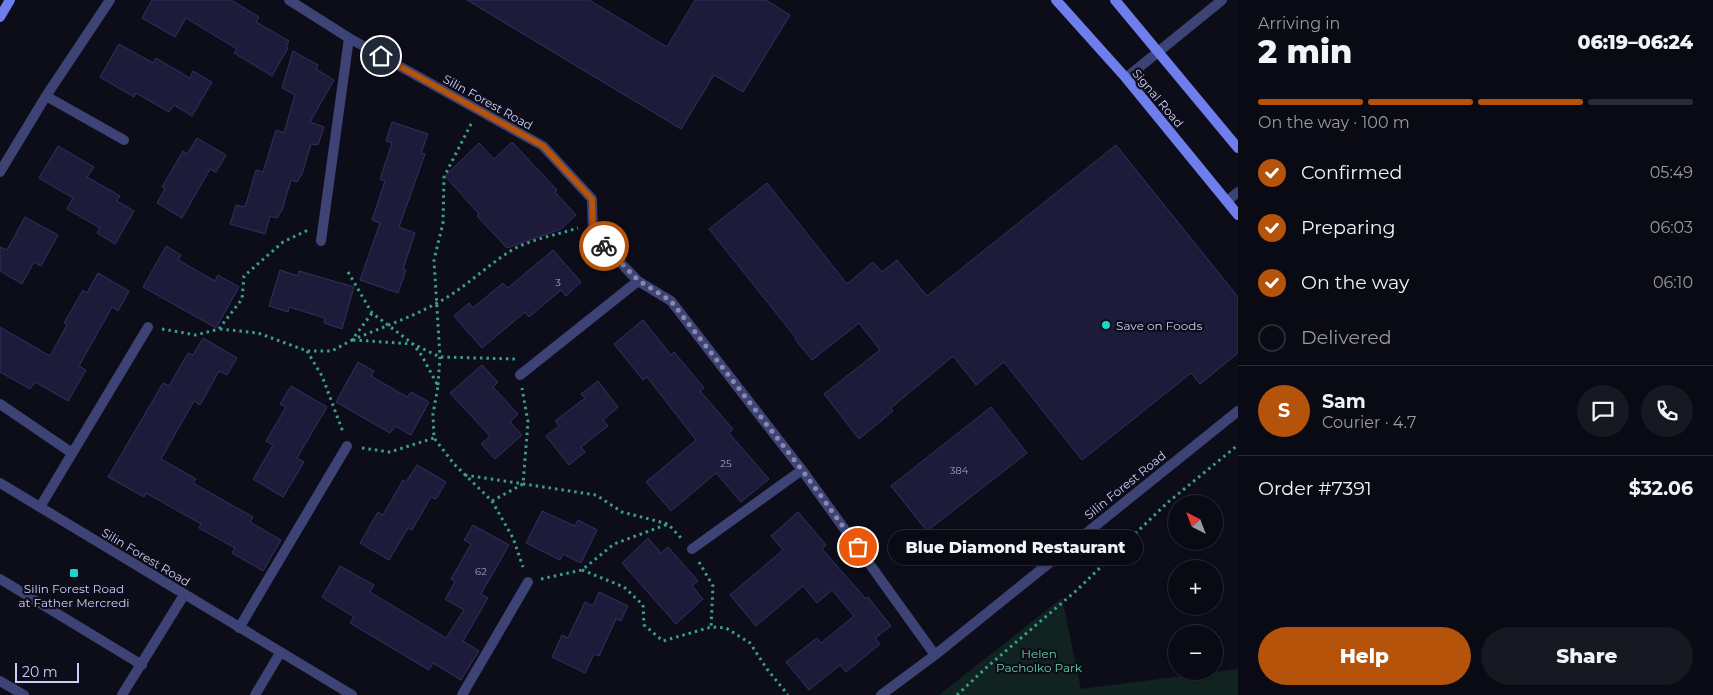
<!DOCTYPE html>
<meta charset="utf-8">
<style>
body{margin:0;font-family:Montserrat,sans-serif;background:#181822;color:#f1f3f6;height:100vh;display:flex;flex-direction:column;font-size:19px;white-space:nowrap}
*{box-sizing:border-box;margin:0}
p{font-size:16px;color:#999aa0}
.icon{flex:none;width:28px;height:28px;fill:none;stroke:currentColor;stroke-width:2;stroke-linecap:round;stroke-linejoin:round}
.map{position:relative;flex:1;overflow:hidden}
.panel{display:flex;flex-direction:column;background:#0a0a14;width:475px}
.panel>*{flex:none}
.needle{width:32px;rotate:318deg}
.tools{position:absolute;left:1168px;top:495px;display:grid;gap:10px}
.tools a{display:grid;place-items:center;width:55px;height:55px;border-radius:50%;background:#0a0a14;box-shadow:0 1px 4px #0004,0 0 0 1px #2a2b34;font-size:25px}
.scale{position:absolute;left:15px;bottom:12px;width:64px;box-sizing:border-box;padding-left:5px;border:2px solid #cccef9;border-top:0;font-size:14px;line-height:18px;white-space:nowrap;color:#cccef9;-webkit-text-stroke:4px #0d0d1a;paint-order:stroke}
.pin{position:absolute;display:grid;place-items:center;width:42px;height:42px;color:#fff;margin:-21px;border:2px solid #fff;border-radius:50%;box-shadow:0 1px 5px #0007}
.courier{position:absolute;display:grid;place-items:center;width:50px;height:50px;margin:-25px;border:4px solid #b45309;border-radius:50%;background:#fff;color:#222;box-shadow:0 1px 6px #0007}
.bubble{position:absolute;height:35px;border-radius:18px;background:#0a0a14;box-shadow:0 1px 4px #0004,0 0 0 1px #2a2b34;font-size:16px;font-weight:800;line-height:35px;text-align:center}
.overview em{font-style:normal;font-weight:800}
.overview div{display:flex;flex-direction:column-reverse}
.overview{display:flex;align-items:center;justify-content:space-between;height:85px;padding:0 20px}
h1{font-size:32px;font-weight:800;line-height:38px}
.bar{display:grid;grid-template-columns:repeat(4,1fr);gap:8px 5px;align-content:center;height:60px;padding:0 20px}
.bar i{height:6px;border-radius:4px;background:#2a2b34}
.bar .on{background:#b45309}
.bar p{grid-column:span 4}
.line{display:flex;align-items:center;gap:12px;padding:0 20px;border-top:1px solid #2a2b34}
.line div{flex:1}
.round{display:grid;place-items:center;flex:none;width:52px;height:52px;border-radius:26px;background:#181822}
ol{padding:0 20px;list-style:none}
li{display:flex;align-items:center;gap:15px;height:55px}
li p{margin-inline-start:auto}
li .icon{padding:5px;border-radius:50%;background:#b45309;color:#fff;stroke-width:4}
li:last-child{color:#999aa0}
li i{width:28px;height:28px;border:2px solid #2a2b34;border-radius:50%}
.primary-button{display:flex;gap:10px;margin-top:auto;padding:10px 20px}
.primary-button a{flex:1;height:58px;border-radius:30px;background:#b45309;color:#fff;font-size:20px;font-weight:800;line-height:58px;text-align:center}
.primary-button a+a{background:#181822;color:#f1f3f6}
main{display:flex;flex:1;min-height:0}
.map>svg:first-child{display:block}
.green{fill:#112320}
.building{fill:#1d1b39;stroke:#333062}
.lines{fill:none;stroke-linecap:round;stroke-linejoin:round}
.path{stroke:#3a9f8a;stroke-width:3;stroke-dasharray:2.5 4;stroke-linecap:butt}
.lane{stroke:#3d4374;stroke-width:10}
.street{stroke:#3d4374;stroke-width:10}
.secondary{stroke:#6f7eed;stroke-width:10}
.done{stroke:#898aab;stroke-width:5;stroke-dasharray:0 9}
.route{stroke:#b45309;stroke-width:6}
.poi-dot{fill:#1ad7ce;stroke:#0d0d1a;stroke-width:2}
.labels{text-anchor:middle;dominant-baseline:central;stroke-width:4.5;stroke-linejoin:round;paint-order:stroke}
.number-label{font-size:10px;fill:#a0a1c9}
.street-label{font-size:12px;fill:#cccef9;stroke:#0d0d1a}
.poi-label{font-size:12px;fill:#cccef9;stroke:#0d0d1a;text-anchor:start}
.park-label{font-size:12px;fill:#62cfa4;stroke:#0d0d1a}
</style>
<main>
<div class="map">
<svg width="1238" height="695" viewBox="0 0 1238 695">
<rect width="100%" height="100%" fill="#0d0d1a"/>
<path class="green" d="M 1062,598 L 1081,689 L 1238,669 L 1238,695 L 939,695 Z"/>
<path class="building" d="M 152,0 L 231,0 L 259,17 L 256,22 L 289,41 L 286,47 L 288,48 L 272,76 L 234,53 L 237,49 L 186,18 L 175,37 L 142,18 Z
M 467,0 L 589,0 L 667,47 L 695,0 L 766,0 L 790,15 L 743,92 L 714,75 L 681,129 Z
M 119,44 L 153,63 L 156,58 L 190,78 L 193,71 L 212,82 L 192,116 L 174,105 L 169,112 L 136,93 L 134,97 L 100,77 Z
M 293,51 L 318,65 L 316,69 L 334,80 L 310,122 L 324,127 L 318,145 L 311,144 L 302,174 L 297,182 L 291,180 L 282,210 L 277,218 L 270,216 L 265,234 L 230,224 L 236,205 L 245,207 L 256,170 L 263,172 L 276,130 L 284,133 L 295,95 L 282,88 Z
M 392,122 L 428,134 L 421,153 L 425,154 L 399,227 L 415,233 L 403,269 L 406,270 L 398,293 L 360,280 L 380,223 L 372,220 L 385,181 L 380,179 L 392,143 L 386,141 Z
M 197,138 L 226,155 L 216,172 L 210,169 L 182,218 L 157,203 L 165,189 L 162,187 L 183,151 L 187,154 Z
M 512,142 L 557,190 L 555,192 L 576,215 L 561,229 L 507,248 L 477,216 L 479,214 L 445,176 L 479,143 L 494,159 Z
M 1116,145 L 1238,297 L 1238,353 L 1200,384 L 1191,373 L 1082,460 L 1004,362 L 976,385 L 953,356 L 891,408 L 893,411 L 859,439 L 824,394 L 880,350 L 859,323 L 812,360 L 795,339 L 796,338 L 709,229 L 767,183 L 847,284 L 873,262 L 882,272 L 897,260 L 927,296 Z
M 58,146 L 94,167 L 87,177 L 120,196 L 117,201 L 134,211 L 115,244 L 97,233 L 100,228 L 67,209 L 73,198 L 39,178 Z
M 25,217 L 58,235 L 41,266 L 34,262 L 22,284 L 0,271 L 0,247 L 7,250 Z
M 166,246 L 181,255 L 178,260 L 215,281 L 218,275 L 239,287 L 216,328 L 143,287 Z
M 553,250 L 581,282 L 566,296 L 561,290 L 529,317 L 525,312 L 482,348 L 454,316 L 469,303 L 473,308 L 503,283 L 508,288 Z
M 280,270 L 298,276 L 299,271 L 354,287 L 342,329 L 324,323 L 325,318 L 289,307 L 288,312 L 269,306 Z
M 98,273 L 129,291 L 118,311 L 112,307 L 79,366 L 86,370 L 68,401 L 35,382 L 30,389 L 0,372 L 0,327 L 50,356 L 67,325 L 64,323 L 83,290 L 87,293 Z
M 643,320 L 671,355 L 674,352 L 704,388 L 700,391 L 733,429 L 729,433 L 769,479 L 741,502 L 716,473 L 671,511 L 646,482 L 696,440 L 647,377 L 643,380 L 614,344 Z
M 203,338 L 237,358 L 227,375 L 219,371 L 200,405 L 194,401 L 161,459 L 196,479 L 193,483 L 253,517 L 250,522 L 281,540 L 263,571 L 232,553 L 235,548 L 199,528 L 201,524 L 146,493 L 144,497 L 108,477 L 163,383 L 169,386 L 188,353 L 193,355 Z
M 358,362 L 374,371 L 371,376 L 407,397 L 411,392 L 429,402 L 411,435 L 395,426 L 390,433 L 336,402 Z
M 482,365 L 498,382 L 493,387 L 518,414 L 510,422 L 522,435 L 495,459 L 481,444 L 490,436 L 450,393 Z
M 598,381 L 618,407 L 603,420 L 608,426 L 581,447 L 585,452 L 569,465 L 546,436 L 559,426 L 555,421 L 585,398 L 581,394 Z
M 291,386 L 327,407 L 297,458 L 304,462 L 283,497 L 253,479 L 273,445 L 266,441 L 286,407 L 280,404 Z
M 991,407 L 1027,453 L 927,531 L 891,486 Z
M 417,465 L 446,482 L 436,499 L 431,497 L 412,530 L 408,528 L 389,560 L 360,543 L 378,512 L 383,515 L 403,480 L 406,482 Z
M 542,511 L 575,526 L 578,520 L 597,530 L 581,563 L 563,554 L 560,560 L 526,543 Z
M 798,512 L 826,545 L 822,549 L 866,599 L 868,597 L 891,626 L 875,638 L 880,644 L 846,672 L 840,665 L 809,690 L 786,662 L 817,638 L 821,643 L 854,616 L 832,590 L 817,603 L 803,586 L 756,626 L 730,595 L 783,550 L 771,536 Z
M 473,525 L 509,545 L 481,594 L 488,598 L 463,641 L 479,651 L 461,680 L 433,663 L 429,670 L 350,623 L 354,617 L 322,597 L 340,566 L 374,585 L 370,592 L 446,638 L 464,610 L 445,599 L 455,582 L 451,579 L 471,544 L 464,540 Z
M 648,538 L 661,553 L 668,547 L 698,581 L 692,586 L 703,599 L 676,624 L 622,563 Z
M 599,592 L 628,606 L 621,621 L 616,619 L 599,656 L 594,654 L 585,673 L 552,657 L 562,635 L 568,638 L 585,602 L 593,606 Z"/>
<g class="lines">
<path class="path" d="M 348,272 L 372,313 L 413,344 L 422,356 L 438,386 L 433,414 L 434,438 L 454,464 L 492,501 L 513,538 L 523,567
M 162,329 L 196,335 L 219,329 L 242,299 L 244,276 L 283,242 L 308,230
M 220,329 L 258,333 L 307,351 L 332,351 L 352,340 L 372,313
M 352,340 C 380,328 410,318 437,303 C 464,289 486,266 512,250 C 532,239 556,235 578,228
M 353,340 L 413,344 L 440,357 L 516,359
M 307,351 L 322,376 L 343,432
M 438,385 L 440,357 L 434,260 L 443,223 L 444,177 L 472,122
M 362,448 L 390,452 L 434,438
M 465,475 L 596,495 L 622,512 L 668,524 L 682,539
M 492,501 L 523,484 L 528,422 L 522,388
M 699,562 L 713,586 L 711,627
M 582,570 L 624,587 L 643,605 L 644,625 L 663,641 L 711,627 L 726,628 L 750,643 L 767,669 L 788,695
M 541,579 L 582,570 L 614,544 L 668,524
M 957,695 L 987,667 L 1077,590 L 1167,503 L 1238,445"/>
<path class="lane" d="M 1227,201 L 1238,192
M 0,579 L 142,665
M 0,681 L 24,695
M 122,695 L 184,595
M 255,695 L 280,653"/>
<path class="street" d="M 289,0 L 349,38 L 543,146 L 592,199 L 593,234 L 638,281 L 671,301 L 802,470 L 935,655
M 1126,78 L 1222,0
M 46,96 L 124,140
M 0,172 L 46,96 L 110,0
M 321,241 L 349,38
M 520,375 L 638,281
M 0,404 L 72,453
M 0,483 L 352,695
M 40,507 L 148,327
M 692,549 L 802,470
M 239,628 L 347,446
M 462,695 L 528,582
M 881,695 L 935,655 L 1238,411"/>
<path class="secondary" d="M 1056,0 L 1126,78 L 1238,215
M 1115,0 L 1238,148
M 0,17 L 10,0"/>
</g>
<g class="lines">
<path class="done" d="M 604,246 L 638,280 L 671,301 L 802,470 L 858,547"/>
<path class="route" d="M 381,56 L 543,146 L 592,199 L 593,234 L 604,246"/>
</g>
<g class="poi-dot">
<circle cx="1106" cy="325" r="5"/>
<rect x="69" y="568" width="10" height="10" rx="2.5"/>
</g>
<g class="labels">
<g class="number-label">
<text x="558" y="282">3</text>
<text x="726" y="463">25</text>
<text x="959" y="470">384</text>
<text x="481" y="571">62</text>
</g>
<g class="street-label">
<text transform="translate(1158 98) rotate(50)">Signal Road</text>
<text transform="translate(488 102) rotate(29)">Silin Forest Road</text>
<text transform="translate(1125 485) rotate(-39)">Silin Forest Road</text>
<text transform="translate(146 557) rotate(31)">Silin Forest Road</text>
</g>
<g class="poi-label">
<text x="1116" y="325">Save on Foods</text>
<text x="74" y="588" text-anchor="middle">Silin Forest Road<tspan x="74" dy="14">at Father Mercredi</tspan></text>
</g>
<g class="park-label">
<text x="1039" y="653">Helen<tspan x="1039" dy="14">Pacholko Park</tspan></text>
</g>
</g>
</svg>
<div class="tools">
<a><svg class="needle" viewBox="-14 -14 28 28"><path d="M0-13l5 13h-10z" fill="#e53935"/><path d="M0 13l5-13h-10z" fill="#999aa0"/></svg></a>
<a>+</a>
<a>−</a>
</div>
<div class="scale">20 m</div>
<div class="pin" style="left:858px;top:547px;background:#ea580c"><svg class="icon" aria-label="bag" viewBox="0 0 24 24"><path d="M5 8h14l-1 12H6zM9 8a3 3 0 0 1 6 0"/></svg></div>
<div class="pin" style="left:381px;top:56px;background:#1f2937"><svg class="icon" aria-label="home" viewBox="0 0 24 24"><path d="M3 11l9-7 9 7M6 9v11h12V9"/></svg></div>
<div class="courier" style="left:604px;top:246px"><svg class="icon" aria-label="bike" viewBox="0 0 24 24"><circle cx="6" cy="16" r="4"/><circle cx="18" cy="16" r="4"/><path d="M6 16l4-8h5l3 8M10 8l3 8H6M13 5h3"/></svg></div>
<div class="bubble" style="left:888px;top:530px;width:255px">Blue Diamond Restaurant</div>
</div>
<section class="panel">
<div class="overview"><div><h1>2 min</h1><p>Arriving in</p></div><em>06:19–06:24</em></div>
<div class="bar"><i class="on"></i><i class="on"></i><i class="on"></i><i></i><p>On the way · 100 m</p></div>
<ol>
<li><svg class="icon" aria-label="check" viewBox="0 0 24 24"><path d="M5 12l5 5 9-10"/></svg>Confirmed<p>05:49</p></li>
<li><svg class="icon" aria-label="check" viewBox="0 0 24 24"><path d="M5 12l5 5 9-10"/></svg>Preparing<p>06:03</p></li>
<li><svg class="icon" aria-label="check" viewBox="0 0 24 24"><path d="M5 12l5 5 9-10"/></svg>On the way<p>06:10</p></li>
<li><i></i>Delivered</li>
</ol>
<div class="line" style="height:90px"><b class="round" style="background:#b45309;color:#fff">S</b><div><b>Sam</b><p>Courier · 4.7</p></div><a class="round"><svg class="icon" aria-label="chat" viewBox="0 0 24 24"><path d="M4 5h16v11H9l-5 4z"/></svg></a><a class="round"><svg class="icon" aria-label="phone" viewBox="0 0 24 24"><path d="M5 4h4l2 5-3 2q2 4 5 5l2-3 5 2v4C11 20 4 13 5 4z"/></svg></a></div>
<div class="line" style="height:65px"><div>Order #7391</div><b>$32.06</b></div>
<div class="primary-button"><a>Help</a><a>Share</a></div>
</section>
</main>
